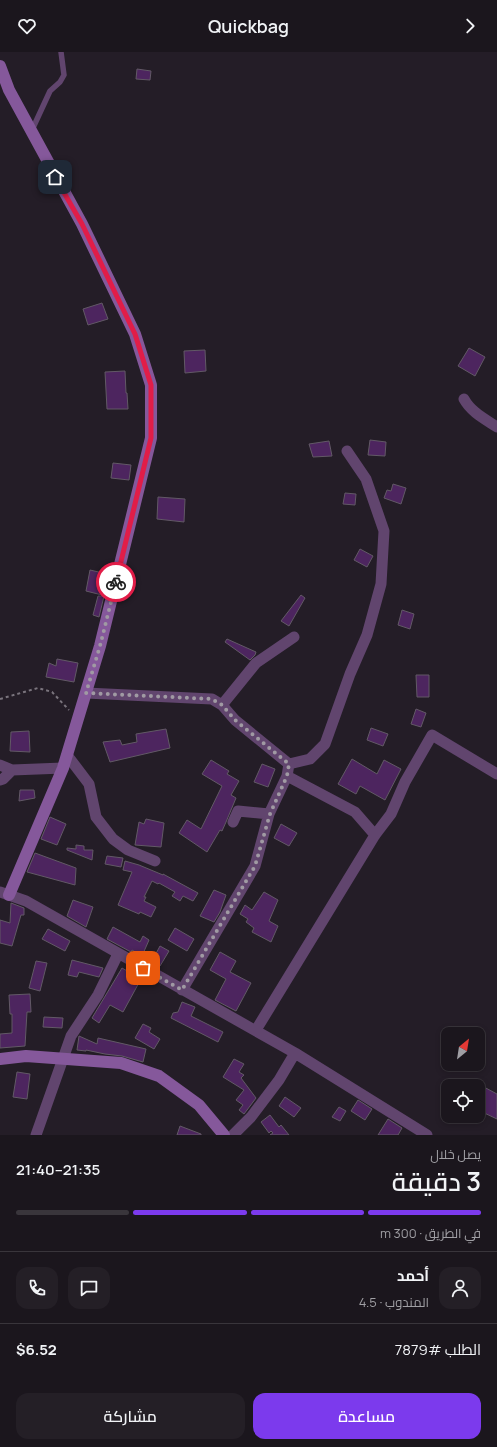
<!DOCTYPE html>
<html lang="ar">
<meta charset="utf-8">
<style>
body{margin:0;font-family:Manrope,Cairo,sans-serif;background:#241f26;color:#f1f3f6;direction:rtl;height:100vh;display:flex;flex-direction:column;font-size:15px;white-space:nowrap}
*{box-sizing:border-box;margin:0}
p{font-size:13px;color:#a09fa4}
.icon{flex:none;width:22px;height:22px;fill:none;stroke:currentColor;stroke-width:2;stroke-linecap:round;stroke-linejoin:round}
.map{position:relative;height:1083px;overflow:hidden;direction:ltr}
.drawer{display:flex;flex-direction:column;background:#1b161d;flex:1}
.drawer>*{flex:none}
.needle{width:26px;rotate:30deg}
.buttons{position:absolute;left:441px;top:975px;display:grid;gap:8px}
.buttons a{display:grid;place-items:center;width:44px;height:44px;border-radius:8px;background:#1b161d;box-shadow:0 2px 6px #0003,0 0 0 1px #39353b;font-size:20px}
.pin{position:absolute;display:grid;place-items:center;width:34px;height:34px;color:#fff;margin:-17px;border-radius:8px;box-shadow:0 2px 6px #0006}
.courier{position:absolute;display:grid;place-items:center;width:40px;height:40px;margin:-20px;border:3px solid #e11d48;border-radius:50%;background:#fff;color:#222;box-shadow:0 1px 5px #0007}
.overview em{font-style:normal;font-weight:600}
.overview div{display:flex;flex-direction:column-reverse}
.overview{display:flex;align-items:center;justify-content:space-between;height:68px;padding:0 16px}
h1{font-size:26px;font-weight:600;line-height:30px}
.bar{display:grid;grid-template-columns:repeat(4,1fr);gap:6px 4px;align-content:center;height:48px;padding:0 16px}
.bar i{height:5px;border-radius:3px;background:#39353b}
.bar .active{background:#7c3aed}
.bar p{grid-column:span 4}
.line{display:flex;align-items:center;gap:10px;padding:0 16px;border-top:1px solid #39353b}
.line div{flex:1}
.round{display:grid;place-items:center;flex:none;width:42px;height:42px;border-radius:12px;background:#241f26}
.button{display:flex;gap:8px;margin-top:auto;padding:8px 16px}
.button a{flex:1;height:46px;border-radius:12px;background:#7c3aed;color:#fff;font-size:16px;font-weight:600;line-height:46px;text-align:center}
.button a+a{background:#241f26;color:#f1f3f6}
header{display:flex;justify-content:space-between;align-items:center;height:52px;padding:0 16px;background:#1b161d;font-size:18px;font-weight:600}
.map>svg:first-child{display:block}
.building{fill:#4d255f;stroke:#625966}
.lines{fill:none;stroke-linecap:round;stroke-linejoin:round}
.path{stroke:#7a747d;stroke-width:2;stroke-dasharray:3 3;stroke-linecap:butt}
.lane{stroke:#61456e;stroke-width:5.5}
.street{stroke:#61456e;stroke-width:11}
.secondary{stroke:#85589b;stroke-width:12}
.done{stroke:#a09aa3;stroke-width:4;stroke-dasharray:0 7.2}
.route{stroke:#e11d48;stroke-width:5}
</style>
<header><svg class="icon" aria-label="forward" viewBox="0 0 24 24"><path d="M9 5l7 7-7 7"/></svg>Quickbag<svg class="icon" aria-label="heart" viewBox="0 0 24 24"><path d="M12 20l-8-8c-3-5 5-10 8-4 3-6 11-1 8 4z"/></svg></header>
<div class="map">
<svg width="497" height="1083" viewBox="0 0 497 1083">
<rect width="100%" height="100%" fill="#241d27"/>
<path class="building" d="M 137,17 L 151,19 L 150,28 L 136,27 Z
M 102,251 L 108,267 L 88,273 L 83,257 Z
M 469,296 L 485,305 L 475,324 L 458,314 Z
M 205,298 L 206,319 L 185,321 L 184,299 Z
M 125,319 L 126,341 L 127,341 L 128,357 L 107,357 L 105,320 Z
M 370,388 L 386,390 L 385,404 L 368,403 Z
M 329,389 L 332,404 L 313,405 L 309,392 Z
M 113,411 L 131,413 L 129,428 L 111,426 Z
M 393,432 L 406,436 L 401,452 L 384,446 L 387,438 L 391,439 Z
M 345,441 L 356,442 L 355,453 L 343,452 Z
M 158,445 L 185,447 L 184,470 L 157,467 Z
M 360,497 L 373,504 L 367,515 L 354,508 Z
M 90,518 L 107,522 L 102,543 L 86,539 Z
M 301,543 L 305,546 L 289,574 L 281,569 Z
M 98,544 L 104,544 L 99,565 L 93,563 Z
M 402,558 L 414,562 L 410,577 L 398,573 Z
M 227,587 L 256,600 L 255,603 L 250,608 L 225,590 Z
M 57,607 L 78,611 L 74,630 L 46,625 L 49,611 L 56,614 Z
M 416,623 L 429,623 L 429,645 L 417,645 Z
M 416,657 L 426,661 L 421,675 L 411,672 Z
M 371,676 L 388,682 L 383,694 L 367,688 Z
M 166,677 L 170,696 L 110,710 L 103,690 L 120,688 L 122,693 L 137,690 L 136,682 Z
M 29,679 L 30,700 L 10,699 L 11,680 Z
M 352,707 L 377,722 L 384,708 L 401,717 L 385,748 L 360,734 L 356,742 L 338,732 Z
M 211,708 L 229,719 L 227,722 L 239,729 L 231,743 L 236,746 L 226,770 L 222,779 L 220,778 L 207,800 L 179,781 L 187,768 L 201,777 L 222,734 L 202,722 Z
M 262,712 L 275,717 L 268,735 L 254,730 Z
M 20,738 L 34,738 L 35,746 L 19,749 Z
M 50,765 L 66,772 L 57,793 L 41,787 Z
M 146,767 L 164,771 L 161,795 L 135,793 L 139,770 L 144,772 Z
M 281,772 L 297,781 L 289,794 L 274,786 Z
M 76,793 L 84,794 L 84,798 L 93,798 L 92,808 L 67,798 L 67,796 L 76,797 Z
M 35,801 L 76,816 L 75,833 L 27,820 Z
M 107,804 L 123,806 L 121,815 L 105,812 Z
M 125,809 L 139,813 L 163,823 L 163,822 L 198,841 L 193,849 L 183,844 L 180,849 L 172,844 L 175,840 L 159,831 L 158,832 L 152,829 L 144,845 L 146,845 L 144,849 L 156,855 L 151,865 L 140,860 L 139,862 L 118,853 L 132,820 L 123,818 Z
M 214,838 L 226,843 L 220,860 L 214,870 L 200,864 Z
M 264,840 L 278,848 L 269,869 L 278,874 L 271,890 L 252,880 L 254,876 L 246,870 L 248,867 L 240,862 L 245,853 L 252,858 Z
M 73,848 L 93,855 L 86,875 L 67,864 Z
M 11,851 L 24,856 L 24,863 L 21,863 L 12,894 L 0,891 L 0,868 L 10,871 Z
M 113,875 L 140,890 L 143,884 L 149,888 L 142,904 L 132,898 L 131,900 L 107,887 Z
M 175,876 L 194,887 L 187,899 L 168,888 Z
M 48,877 L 70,889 L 65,899 L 42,887 Z
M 160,894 L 169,899 L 160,914 L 152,909 Z
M 220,900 L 236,909 L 230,920 L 251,931 L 236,959 L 215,948 L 226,927 L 210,918 Z
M 72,908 L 103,916 L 99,925 L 79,920 L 77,925 L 68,923 Z
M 36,909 L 47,911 L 40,939 L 29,936 Z
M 122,916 L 141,927 L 123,960 L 110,953 L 99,971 L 92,966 Z
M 30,942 L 31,960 L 27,960 L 25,994 L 0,996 L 0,982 L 12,981 L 12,962 L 10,962 L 9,943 Z
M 182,950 L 195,955 L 191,964 L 223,980 L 218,990 L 171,966 L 173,961 L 178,960 Z
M 44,965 L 63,966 L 62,976 L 43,975 Z
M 143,972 L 151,976 L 149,980 L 160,987 L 154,997 L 135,986 Z
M 79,984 L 97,992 L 98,986 L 146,997 L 143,1010 L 122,1004 L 105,1002 L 86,998 L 86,999 L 77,998 Z
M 234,1007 L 244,1012 L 239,1020 L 244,1023 L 241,1026 L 256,1046 L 244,1062 L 239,1058 L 243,1053 L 236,1048 L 244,1038 L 223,1025 Z
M 17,1020 L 30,1022 L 27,1047 L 13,1045 Z
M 482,1034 L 497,1042 L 497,1067 L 478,1058 L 478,1041 Z
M 285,1045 L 301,1056 L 294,1065 L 279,1054 Z
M 358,1048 L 372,1057 L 365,1068 L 351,1059 Z
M 339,1055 L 346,1059 L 340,1069 L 332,1065 Z
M 270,1063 L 279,1075 L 281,1073 L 289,1083 L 270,1083 L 273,1081 L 271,1079 L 269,1081 L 261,1070 Z
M 388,1067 L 402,1076 L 398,1083 L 378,1083 Z
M 180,1074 L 201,1082 L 201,1083 L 177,1083 Z"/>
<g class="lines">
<path class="path" d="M 0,647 L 38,636 L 52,640 L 69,658"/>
<path class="lane" d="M 32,78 L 50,39 L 60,30 L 64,23 L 61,0"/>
<path class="street" d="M 464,347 C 471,360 485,367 497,375
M 86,641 L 212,647 L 222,653
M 67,703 L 89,732 L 96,765 L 113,787 L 128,798 L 155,809
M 289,712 L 235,668 L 222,653 L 256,611 L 294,585
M 0,713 L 12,718 L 63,716
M 287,724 L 355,760 L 375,783
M 0,728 L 3,727 L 12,718
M 233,770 L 238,759 L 269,762
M 0,840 L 26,849 L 295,1001 L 427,1083
M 182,938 L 255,814 L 269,762 L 287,724 L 289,712 L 310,707 L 325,692 L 350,622 L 367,583 L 381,532 L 384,479 L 366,427 L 347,399
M 256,978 L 375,783 L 391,762 L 405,730 L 432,683 L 497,722
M 36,1083 L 71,984 L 98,943 L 118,902
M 233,1083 L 251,1065 L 279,1028 L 295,1001"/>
<path class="secondary" d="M 0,14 L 9,38 L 82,172 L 135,282 L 151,333 L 151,386 L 100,594 L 63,716 L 9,843
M 0,1007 L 26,1004 L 121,1011 L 159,1024 L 199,1053 L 224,1083"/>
</g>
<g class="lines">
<path class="done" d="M 116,530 L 100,594 L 86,641 L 212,647 L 222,653 L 235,668 L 289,712 L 287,724 L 270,762 L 255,814 L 182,938 L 143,916"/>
<path class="route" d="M 55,125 L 82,172 L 135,282 L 151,333 L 151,386 L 116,530"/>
</g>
</svg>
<div class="buttons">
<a><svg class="needle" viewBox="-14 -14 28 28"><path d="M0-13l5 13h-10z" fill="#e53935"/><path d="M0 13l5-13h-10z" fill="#a09fa4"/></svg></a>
<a><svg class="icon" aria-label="locate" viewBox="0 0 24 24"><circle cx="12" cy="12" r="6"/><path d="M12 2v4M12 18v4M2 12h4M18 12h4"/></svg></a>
</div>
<div class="pin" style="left:143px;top:916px;background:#ea580c"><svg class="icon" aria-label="bag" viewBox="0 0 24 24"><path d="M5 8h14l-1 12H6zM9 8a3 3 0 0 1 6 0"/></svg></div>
<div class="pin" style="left:55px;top:125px;background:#1f2937"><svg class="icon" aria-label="home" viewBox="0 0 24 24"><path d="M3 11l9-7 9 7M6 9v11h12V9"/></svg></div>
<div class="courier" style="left:116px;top:530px"><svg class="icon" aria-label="bike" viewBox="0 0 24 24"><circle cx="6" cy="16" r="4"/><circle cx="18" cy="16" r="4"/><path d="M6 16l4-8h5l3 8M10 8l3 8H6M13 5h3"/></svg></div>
</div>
<section class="drawer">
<div class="overview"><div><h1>3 دقيقة</h1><p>يصل خلال</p></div><em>21:35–21:40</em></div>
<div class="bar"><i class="active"></i><i class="active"></i><i class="active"></i><i></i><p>في الطريق · 300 m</p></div>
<div class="line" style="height:72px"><a class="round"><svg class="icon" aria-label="person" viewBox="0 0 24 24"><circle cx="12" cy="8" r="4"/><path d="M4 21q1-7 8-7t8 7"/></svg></a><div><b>أحمد</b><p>المندوب · 4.5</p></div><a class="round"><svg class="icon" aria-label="chat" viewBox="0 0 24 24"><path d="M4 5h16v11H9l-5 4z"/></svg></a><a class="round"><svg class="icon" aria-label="phone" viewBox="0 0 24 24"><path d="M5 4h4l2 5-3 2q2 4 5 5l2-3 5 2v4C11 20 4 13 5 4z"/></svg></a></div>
<div class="line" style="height:52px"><div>الطلب #7879</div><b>$6.52</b></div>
<div class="button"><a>مساعدة</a><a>مشاركة</a></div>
</section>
